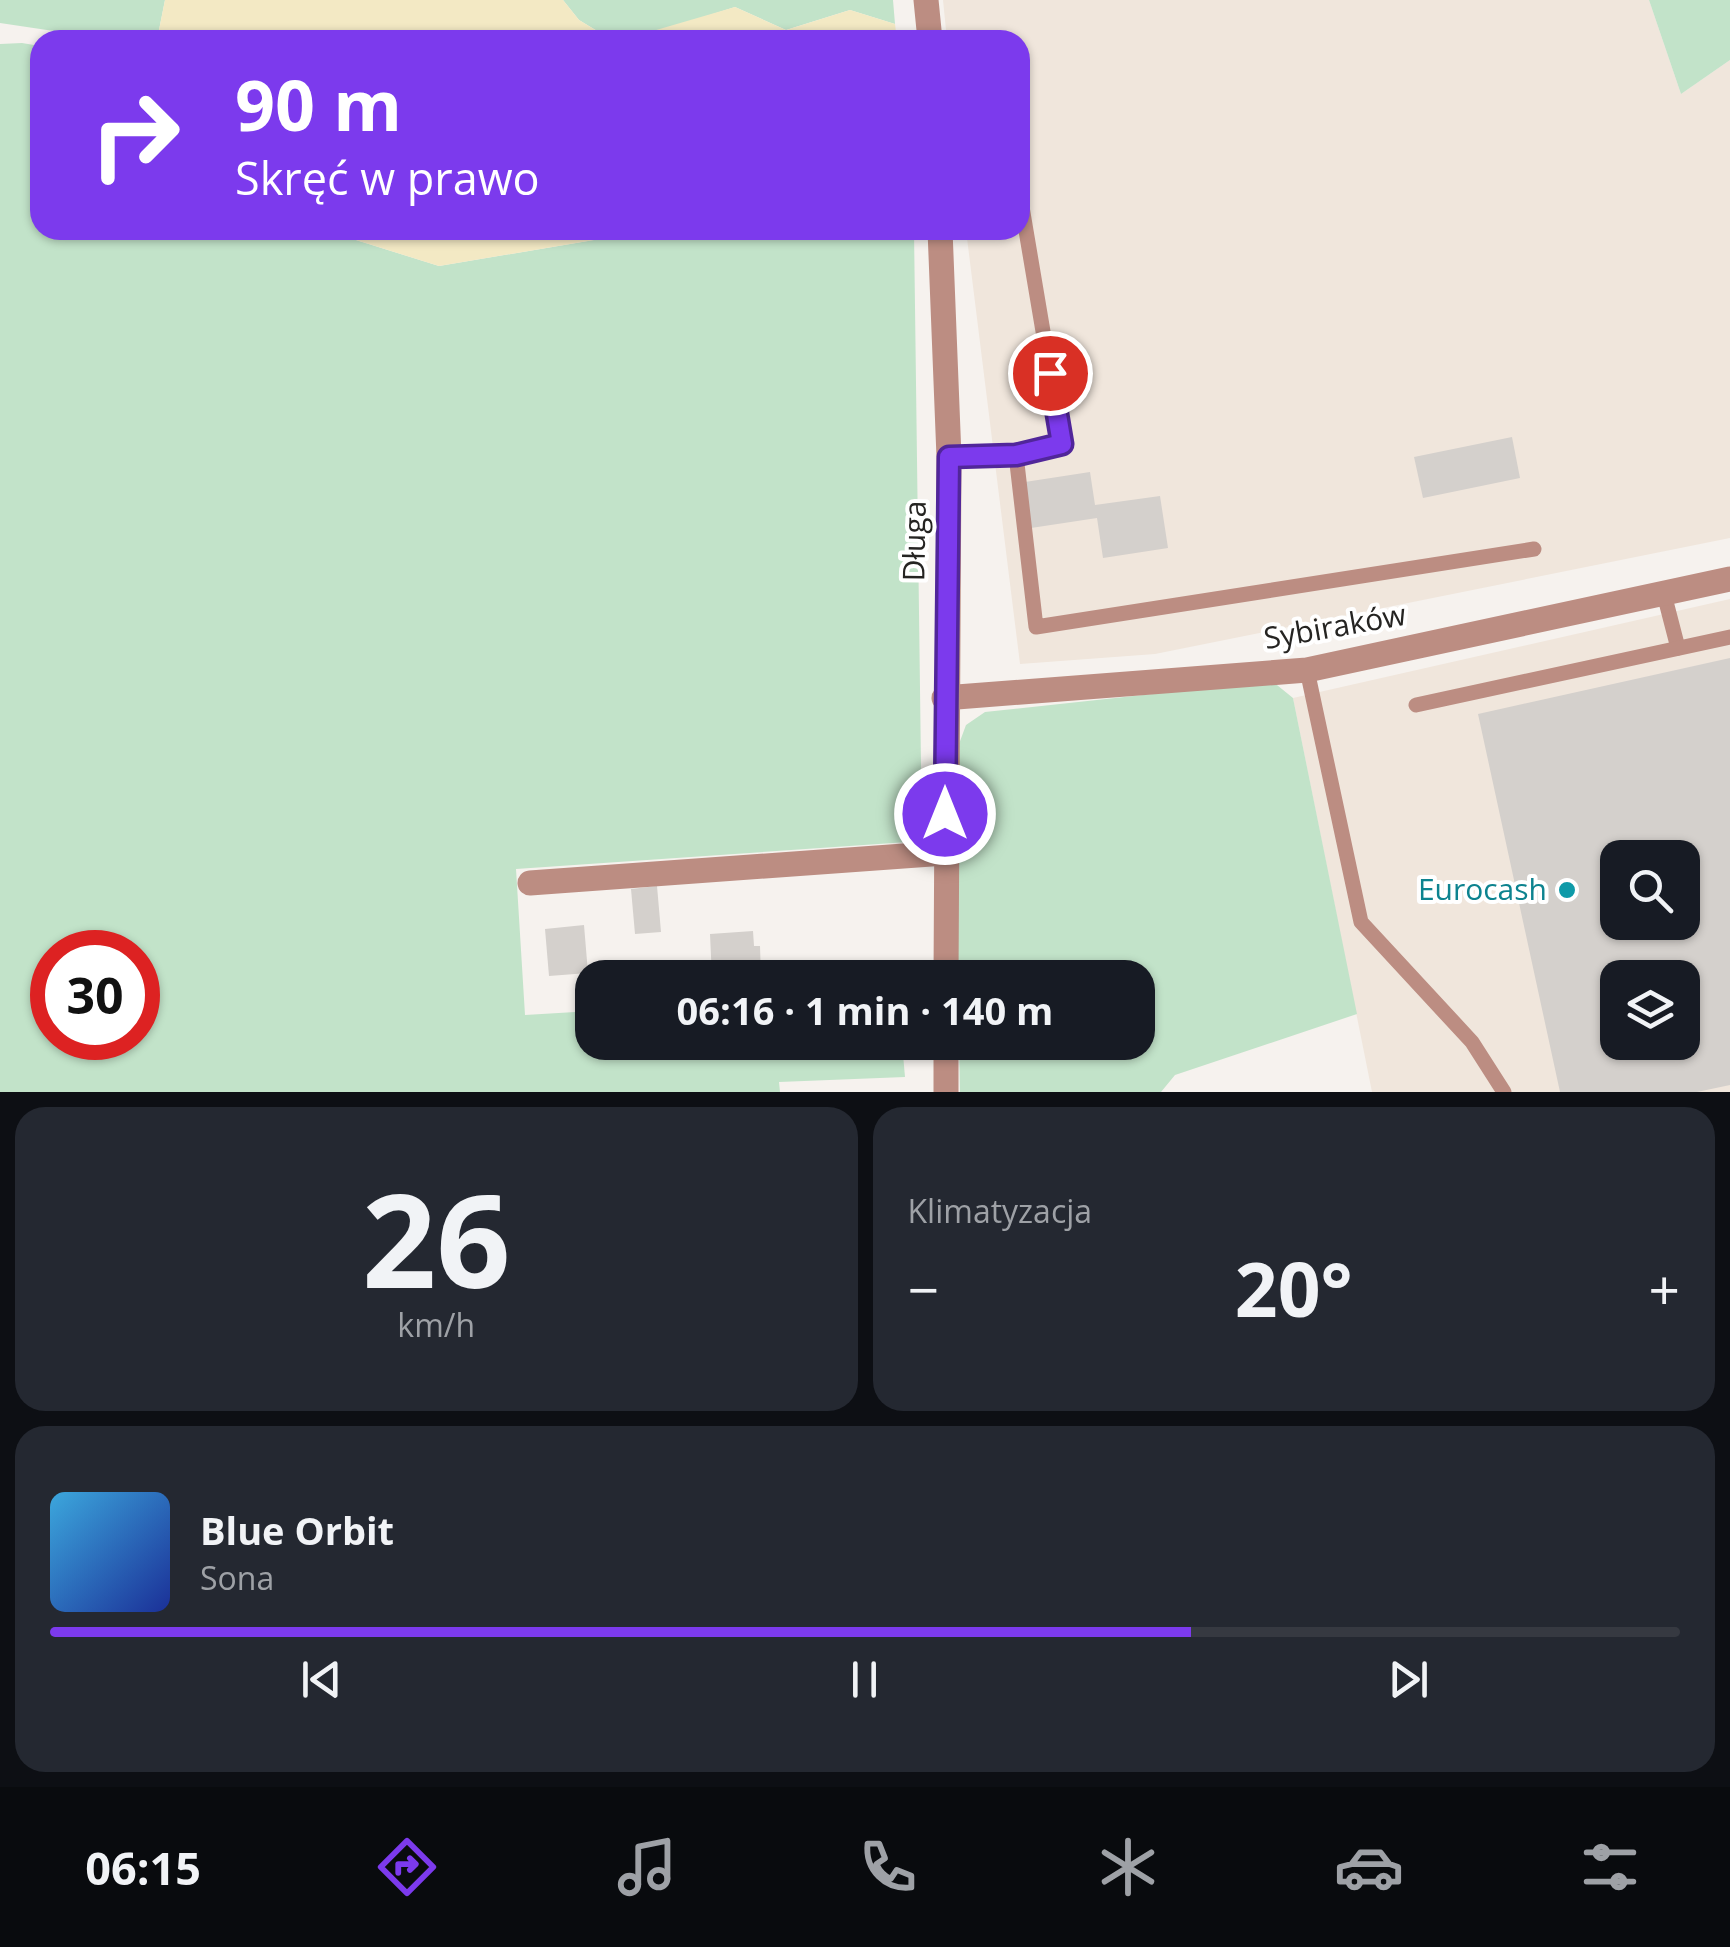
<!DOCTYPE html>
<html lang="pl">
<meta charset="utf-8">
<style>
:root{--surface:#171b24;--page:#242831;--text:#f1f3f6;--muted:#9ea1a6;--line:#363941;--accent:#7c3aed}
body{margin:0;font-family:"Open Sans",sans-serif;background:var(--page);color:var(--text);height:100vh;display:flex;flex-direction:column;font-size:38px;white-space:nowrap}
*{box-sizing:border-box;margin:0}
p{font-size:32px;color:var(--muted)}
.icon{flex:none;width:55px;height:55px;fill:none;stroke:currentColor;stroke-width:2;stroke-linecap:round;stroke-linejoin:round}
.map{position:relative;height:1092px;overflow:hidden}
.panel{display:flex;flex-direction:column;gap:15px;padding:15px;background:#0d0f14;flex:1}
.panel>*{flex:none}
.guide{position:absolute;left:30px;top:30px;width:1000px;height:210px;border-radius:30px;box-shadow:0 2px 8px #0004;background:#7c3aed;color:#fff;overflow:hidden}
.controls{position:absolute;left:1600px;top:840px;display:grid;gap:20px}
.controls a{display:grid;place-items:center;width:100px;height:100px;border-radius:20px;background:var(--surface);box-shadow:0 2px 8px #0004;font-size:50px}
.speed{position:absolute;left:30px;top:930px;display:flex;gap:20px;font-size:50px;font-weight:700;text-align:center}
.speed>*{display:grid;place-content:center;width:130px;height:130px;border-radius:50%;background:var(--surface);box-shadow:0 2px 8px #0004;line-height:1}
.speed .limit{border:15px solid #d22;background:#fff;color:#111}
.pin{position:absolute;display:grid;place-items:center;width:85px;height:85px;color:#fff;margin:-42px;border:5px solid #fff;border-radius:50%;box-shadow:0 2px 10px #0007}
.me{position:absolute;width:110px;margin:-55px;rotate:0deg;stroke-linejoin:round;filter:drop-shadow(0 0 8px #0008)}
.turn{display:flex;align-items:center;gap:35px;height:210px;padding:0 40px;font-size:45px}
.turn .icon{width:130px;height:130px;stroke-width:2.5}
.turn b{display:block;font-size:70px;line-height:85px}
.big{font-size:75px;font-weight:700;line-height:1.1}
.panel .tile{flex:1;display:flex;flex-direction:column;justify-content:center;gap:15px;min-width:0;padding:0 35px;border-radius:30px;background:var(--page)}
.panel .dial{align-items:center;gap:0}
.dial b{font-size:130px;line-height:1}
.song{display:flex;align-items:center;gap:30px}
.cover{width:120px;height:120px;border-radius:15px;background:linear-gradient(135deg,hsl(200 70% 55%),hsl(230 70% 35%))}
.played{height:10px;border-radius:5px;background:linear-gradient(90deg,var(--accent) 70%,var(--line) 70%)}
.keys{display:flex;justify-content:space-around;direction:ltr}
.heat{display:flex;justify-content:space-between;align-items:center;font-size:55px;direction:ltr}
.panel .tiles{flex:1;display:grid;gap:15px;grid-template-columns:1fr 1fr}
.tile:last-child{grid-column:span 2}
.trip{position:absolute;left:575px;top:960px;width:580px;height:100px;border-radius:30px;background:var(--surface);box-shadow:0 2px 8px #0004;font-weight:700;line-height:100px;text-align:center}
.dock{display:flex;height:160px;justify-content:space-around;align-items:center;background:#090b0e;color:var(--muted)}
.dock .icon{width:70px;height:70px}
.dock .selected{color:var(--accent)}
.dock b{font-size:45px;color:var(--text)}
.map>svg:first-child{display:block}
.built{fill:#f0e6dc;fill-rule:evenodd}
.green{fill:#c2e3c9;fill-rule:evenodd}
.sand{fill:#f3e9c4}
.building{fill:#d4d0cc;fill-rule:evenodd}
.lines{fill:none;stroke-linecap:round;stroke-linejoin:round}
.lane{stroke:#bc8d82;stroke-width:15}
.street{stroke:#bc8d82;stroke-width:25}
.route-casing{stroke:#51269a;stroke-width:25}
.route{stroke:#7c3aed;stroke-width:18}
.culture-dot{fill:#0f9aa8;stroke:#fff;stroke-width:4}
.labels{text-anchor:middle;stroke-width:8;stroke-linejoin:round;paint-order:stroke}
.street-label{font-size:30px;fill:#252422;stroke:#fff}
.culture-label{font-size:30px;fill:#0d838f;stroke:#fff;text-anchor:end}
</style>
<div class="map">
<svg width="1730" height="1092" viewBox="0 0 1730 1092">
<rect width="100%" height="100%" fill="#f6f2ee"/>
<g class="built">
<polygon points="943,0 1649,0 1681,94 1730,60 1730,538 1155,654 1020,664 966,230 1020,230 1020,40 947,40"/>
<path d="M1730,599V1092H1372L1293,698ZM1618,858H1682V922H1618ZM1618,978H1682V1042H1618Z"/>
</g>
<g class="green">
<polygon points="0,0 165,0 157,40 114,40 0,23"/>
<polygon points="563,0 893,0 895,24 850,10 786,30 735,7 660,31 612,40 579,20"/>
<polygon points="1649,0 1730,0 1730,60 1681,94"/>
<path d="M22,43L40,46V230H324L439,266L653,230H914L922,841L516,869L525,1015L592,1011V1042L902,1043L905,1077L779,1082L780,1092H0V44ZM52,952H138V1038H52Z"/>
<polygon points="1272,681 1293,698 1357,1014 1175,1075 1161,1092 960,1092 959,1043 1138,1042 1138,978 958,977 956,752 966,725 985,712"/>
</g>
<g class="sand">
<polygon points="165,0 563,0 579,20 612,40 157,40"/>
<polygon points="735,7 786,30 850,10 895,24 897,40 622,40"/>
<polygon points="324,230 653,230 439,266"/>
</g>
<g class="building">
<polygon points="1512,437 1520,478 1423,498 1414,457"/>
<polygon points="1090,472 1095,505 1160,496 1168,548 1103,558 1097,518 1031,528 1025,482"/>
<path d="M1730,658V1085L1697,1092H1560L1478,714ZM1618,858H1682V922H1618ZM1618,978H1682V1042H1618Z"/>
<polygon points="657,886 661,932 635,934 631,889"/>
<polygon points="584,925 588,973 549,976 545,929"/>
<polygon points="753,931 754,946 760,946 761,978 712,978 710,934"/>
</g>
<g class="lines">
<g class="lane">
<polyline points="1016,455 1062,444 1020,195"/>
<polyline points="949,457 1016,455 1036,627 1534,549"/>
<polyline points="1664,594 1678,648"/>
<polyline points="1307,670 1361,922 1472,1042 1504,1092"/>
<polyline points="1416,705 1730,637"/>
</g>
<g class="street">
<polyline points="926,0 930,40"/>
<polyline points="940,230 949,457 946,978"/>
<polyline points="944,698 1307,670 1730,579"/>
<polyline points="530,883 945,853"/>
<polyline points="946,1042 946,1092"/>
</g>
</g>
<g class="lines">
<g class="route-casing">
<polyline id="route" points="945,814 949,457 1016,455 1062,444 1050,373"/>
</g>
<use href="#route" class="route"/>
</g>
<circle class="culture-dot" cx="1567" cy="890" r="10"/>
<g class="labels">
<g class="street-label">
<text transform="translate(915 541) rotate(-89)" y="10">Długa</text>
<text transform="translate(1335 627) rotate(-10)" y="10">Sybiraków</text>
</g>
<g class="culture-label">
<text x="1547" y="900">Eurocash</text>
</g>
</g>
</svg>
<div class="controls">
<a><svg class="icon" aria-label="search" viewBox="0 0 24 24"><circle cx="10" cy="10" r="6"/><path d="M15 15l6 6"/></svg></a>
<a><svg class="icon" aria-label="layers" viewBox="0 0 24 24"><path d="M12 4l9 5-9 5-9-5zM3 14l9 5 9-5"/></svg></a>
</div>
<div class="speed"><div class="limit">30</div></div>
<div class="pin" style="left:1050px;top:373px;background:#d93025"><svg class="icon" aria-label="arrive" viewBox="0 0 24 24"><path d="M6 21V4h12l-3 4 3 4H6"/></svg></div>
<svg class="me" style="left:945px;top:814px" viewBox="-20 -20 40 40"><circle r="17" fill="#7c3aed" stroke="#fff" stroke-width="3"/><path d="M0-11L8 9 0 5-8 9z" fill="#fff"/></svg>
<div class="trip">06:16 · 1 min · 140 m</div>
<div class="guide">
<div class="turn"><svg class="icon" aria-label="right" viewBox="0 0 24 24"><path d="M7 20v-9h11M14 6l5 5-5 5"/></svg><div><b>90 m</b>Skręć w prawo</div></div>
</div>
</div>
<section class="panel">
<div class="tiles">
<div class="tile dial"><b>26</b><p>km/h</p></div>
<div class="tile"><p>Klimatyzacja</p>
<div class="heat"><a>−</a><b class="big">20°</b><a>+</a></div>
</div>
<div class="tile">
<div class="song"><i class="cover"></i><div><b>Blue Orbit</b><p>Sona</p></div></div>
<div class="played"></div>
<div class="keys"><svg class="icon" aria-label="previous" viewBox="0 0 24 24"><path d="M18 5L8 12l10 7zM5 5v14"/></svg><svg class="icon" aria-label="pause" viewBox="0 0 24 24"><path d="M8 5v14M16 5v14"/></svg><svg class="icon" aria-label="next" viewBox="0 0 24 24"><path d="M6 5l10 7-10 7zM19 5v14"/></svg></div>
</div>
</div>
</section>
<nav class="dock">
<b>06:15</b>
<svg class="icon selected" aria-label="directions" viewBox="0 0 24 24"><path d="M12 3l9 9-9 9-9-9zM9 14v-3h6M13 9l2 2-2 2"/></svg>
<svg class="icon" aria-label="music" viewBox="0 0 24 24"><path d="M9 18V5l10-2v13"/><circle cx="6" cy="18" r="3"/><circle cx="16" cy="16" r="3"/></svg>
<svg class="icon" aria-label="phone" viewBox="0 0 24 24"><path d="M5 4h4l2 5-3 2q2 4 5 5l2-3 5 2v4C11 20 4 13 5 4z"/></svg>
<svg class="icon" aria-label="climate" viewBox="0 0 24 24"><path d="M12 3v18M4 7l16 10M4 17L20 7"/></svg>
<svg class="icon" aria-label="car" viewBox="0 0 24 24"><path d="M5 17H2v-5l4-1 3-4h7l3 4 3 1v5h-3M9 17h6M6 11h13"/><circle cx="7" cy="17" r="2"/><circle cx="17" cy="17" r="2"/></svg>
<svg class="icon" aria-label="filters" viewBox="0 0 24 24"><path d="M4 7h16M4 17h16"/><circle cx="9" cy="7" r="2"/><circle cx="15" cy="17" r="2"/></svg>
</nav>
